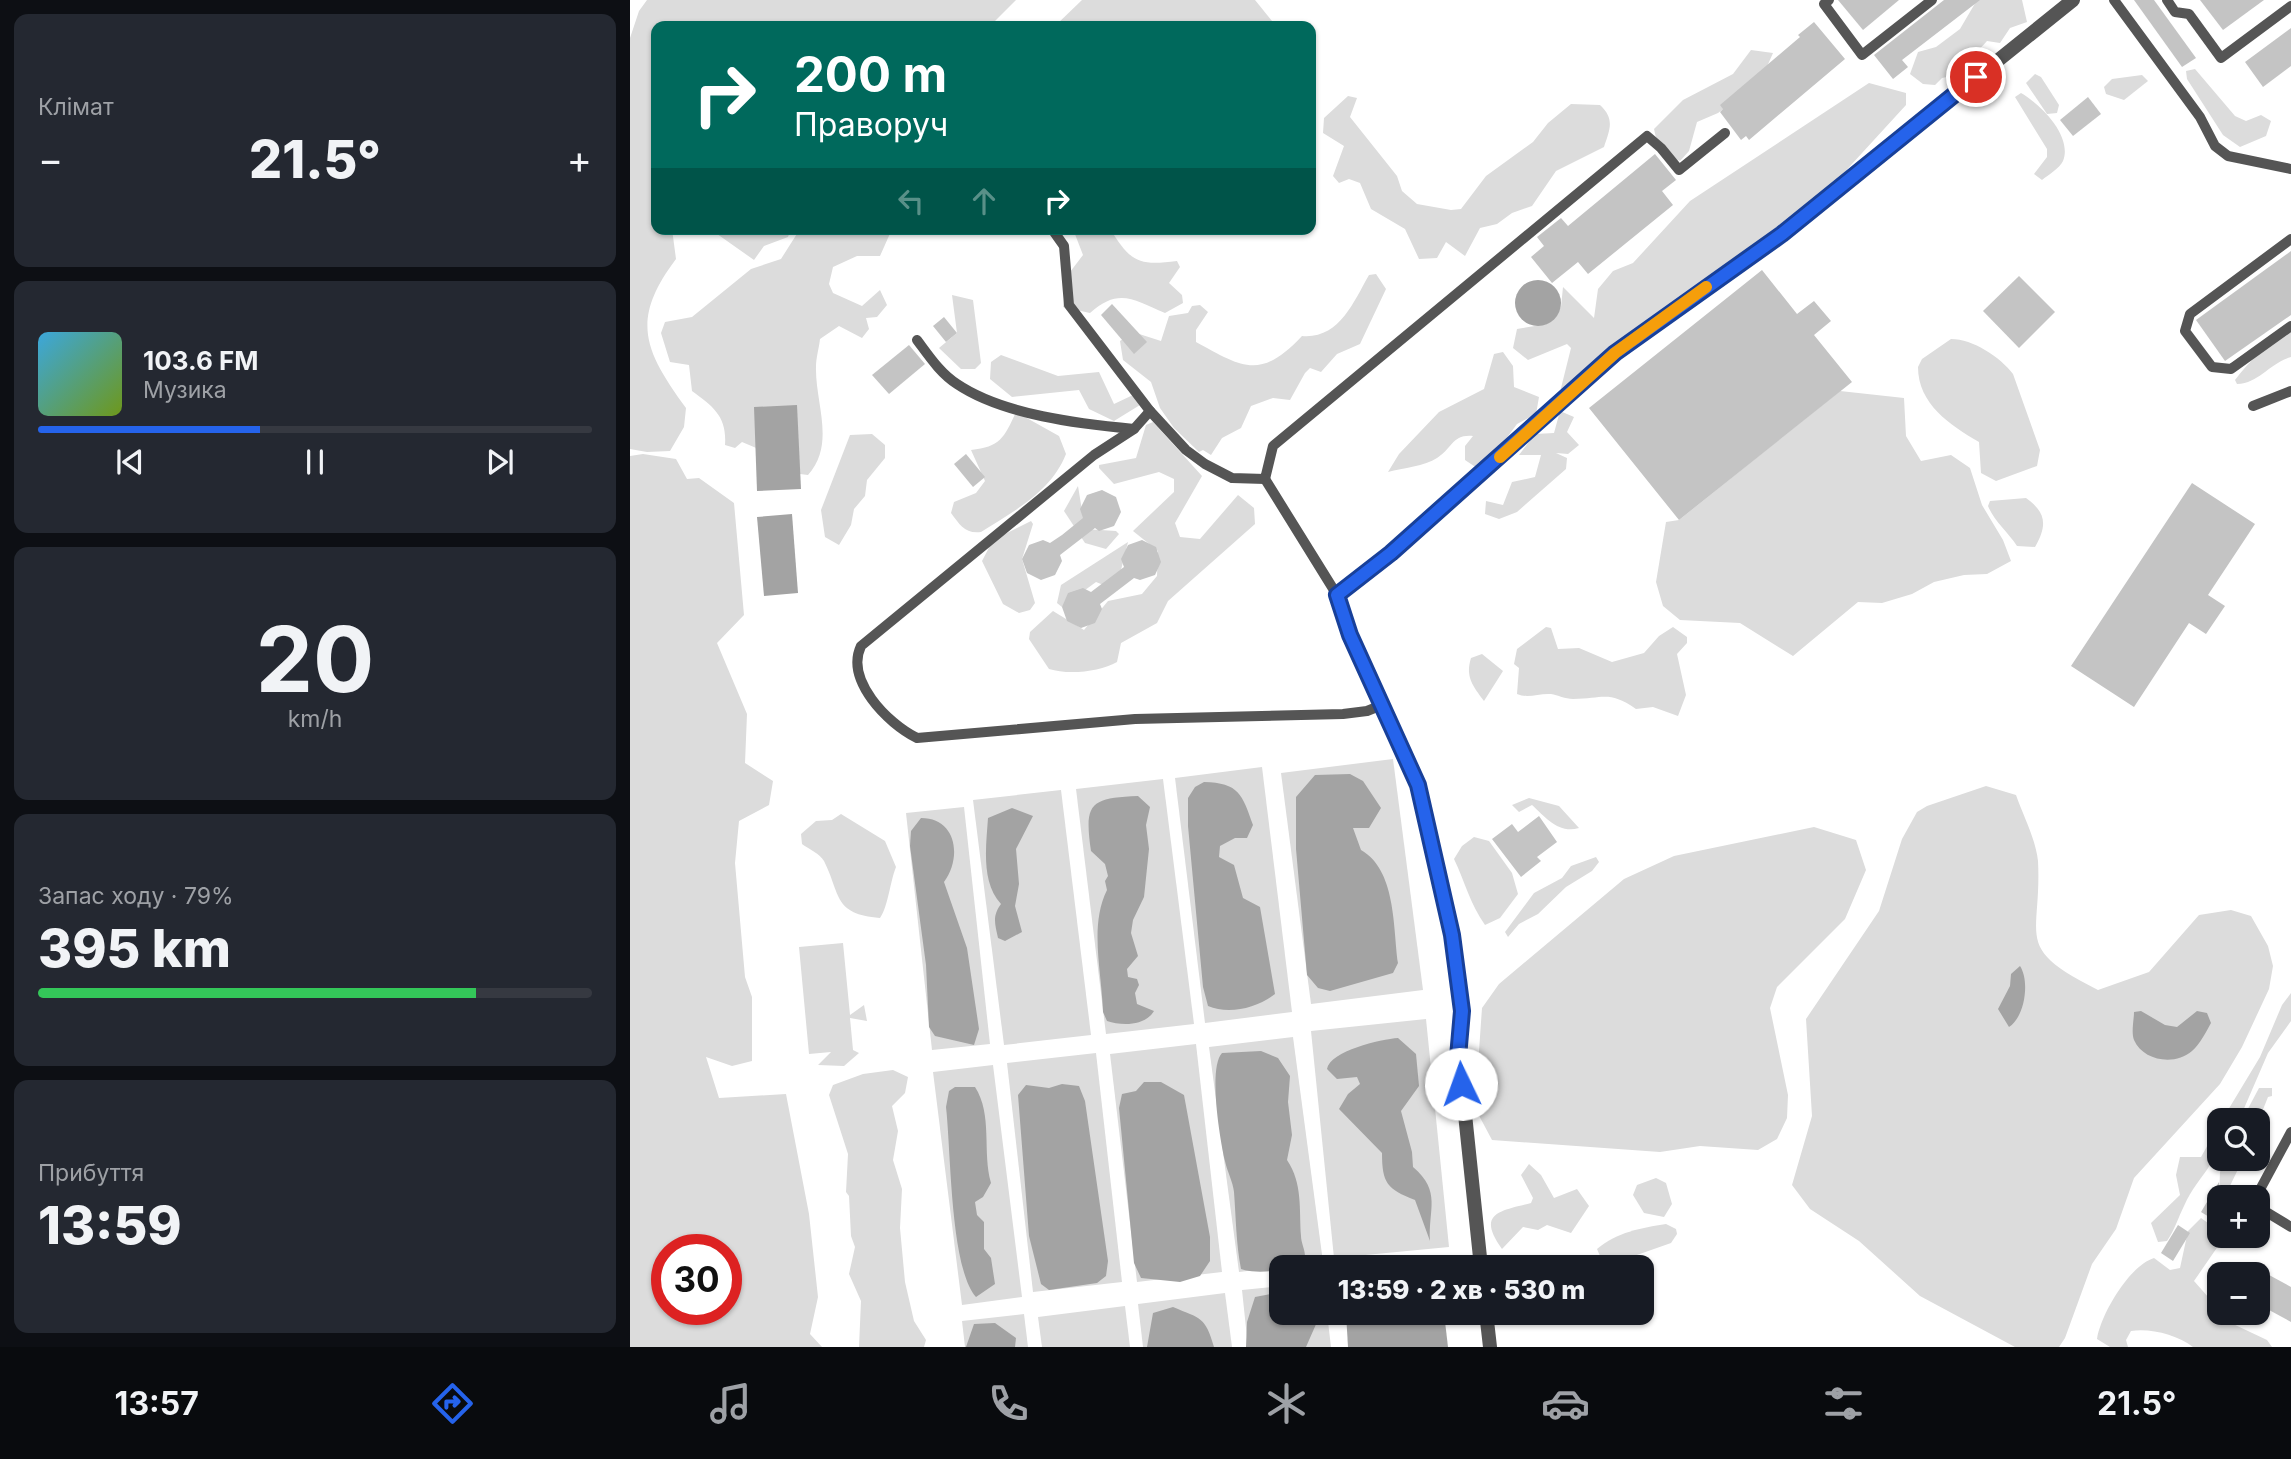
<!DOCTYPE html>
<html lang="uk">
<meta charset="utf-8">
<style>
:root{--surface:#171b24;--page:#242831;--text:#f1f3f6;--muted:#9ea1a6;--line:#363941;--accent:#2563eb}
body{margin:0;font-family:Inter,sans-serif;background:var(--page);color:var(--text);height:100vh;display:flex;flex-direction:column;font-size:26px;white-space:nowrap}
*{box-sizing:border-box;margin:0}
p{font-size:23px;color:var(--muted)}
.icon{flex:none;width:38px;height:38px;fill:none;stroke:currentColor;stroke-width:2;stroke-linecap:round;stroke-linejoin:round}
.map{position:relative;flex:1;overflow:hidden}
.details{display:flex;flex-direction:column;gap:14px;padding:14px;background:#0d0f14;width:630px}
.details>*{flex:none}
.banner{position:absolute;left:21px;top:21px;width:665px;height:214px;border-radius:14px;box-shadow:0 2px 5px #0004;background:#00695c;color:#fff;overflow:hidden}
.controls{position:absolute;left:1577px;top:1108px;display:grid;gap:14px}
.controls a{display:grid;place-items:center;width:63px;height:63px;border-radius:14px;background:var(--surface);box-shadow:0 2px 5px #0004;font-size:35px}
.speed{position:absolute;left:21px;top:1234px;display:flex;gap:14px;font-size:35px;font-weight:700;text-align:center}
.speed>*{display:grid;place-content:center;width:91px;height:91px;border-radius:50%;background:var(--surface);box-shadow:0 2px 5px #0004;line-height:1}
.speed .limit{border:10px solid #d22;background:#fff;color:#111}
.pin{position:absolute;display:grid;place-items:center;width:60px;height:60px;color:#fff;margin:-30px;border:4px solid #fff;border-radius:50%;box-shadow:0 2px 7px #0007}
.me{position:absolute;width:77px;margin:-38px;rotate:357deg;stroke-linejoin:round;filter:drop-shadow(0 0 5px #0008)}
.turn{display:flex;align-items:center;gap:24px;height:147px;padding:0 28px;font-size:32px}
.turn .icon{width:91px;height:91px;stroke-width:2.5}
.turn b{display:block;font-size:49px;line-height:60px}
.lanes{display:flex;align-items:center;height:66px;padding:0 28px;background:#0003;justify-content:center;gap:35px;direction:ltr}
.lanes .off{opacity:.35}
.big{font-size:52px;font-weight:800;line-height:1.1}
.details .card{flex:1;display:flex;flex-direction:column;justify-content:center;gap:10px;min-width:0;padding:0 24px;border-radius:14px;background:var(--page)}
.details .dial{align-items:center;gap:0}
.dial b{font-size:91px;line-height:1}
.song{display:flex;align-items:center;gap:21px}
.cover{width:84px;height:84px;border-radius:10px;background:linear-gradient(135deg,hsl(200 70% 55%),hsl(80 70% 35%))}
.played{height:7px;border-radius:4px;background:linear-gradient(90deg,var(--accent) 40%,var(--line) 40%)}
.keys{display:flex;justify-content:space-around;direction:ltr}
.heat{display:flex;justify-content:space-between;align-items:center;font-size:38px;direction:ltr}
.charge{height:10px;border-radius:5px;background:linear-gradient(90deg,#34c759 79%,var(--line) 0)}
.trip{position:absolute;left:639px;top:1255px;width:385px;height:70px;border-radius:14px;background:var(--surface);box-shadow:0 2px 5px #0004;font-weight:800;line-height:70px;text-align:center}
.tabs{display:flex;height:112px;justify-content:space-around;align-items:center;background:#090b0e;color:var(--muted)}
.tabs .icon{width:49px;height:49px}
.tabs .current{color:var(--accent)}
.tabs b{font-size:32px;color:var(--text)}
main{display:flex;flex:1;min-height:0}
.map>svg:first-child{display:block}
.green{fill:#dcdcdc;fill-rule:evenodd}
.water{fill:#a3a3a3}
.building{fill:#c4c4c4}
.lines{fill:none;stroke-linecap:round;stroke-linejoin:round}
.lane{stroke:#555;stroke-width:10}
.street{stroke:#555;stroke-width:14}
.route-casing{stroke:#184099;stroke-width:18}
.route{stroke:#2563eb;stroke-width:12}
.slow{stroke:#f59e0b;stroke-width:12}
</style>
<main>
<section class="details">
<div class="card"><p>Клімат</p>
<div class="heat"><a>−</a><b class="big">21.5°</b><a>+</a></div>
</div>
<div class="card">
<div class="song"><i class="cover"></i><div><b>103.6 FM</b><p>Музика</p></div></div>
<div class="played"></div>
<div class="keys"><svg class="icon" aria-label="previous" viewBox="0 0 24 24"><path d="M18 5L8 12l10 7zM5 5v14"/></svg><svg class="icon" aria-label="pause" viewBox="0 0 24 24"><path d="M8 5v14M16 5v14"/></svg><svg class="icon" aria-label="next" viewBox="0 0 24 24"><path d="M6 5l10 7-10 7zM19 5v14"/></svg></div>
</div>
<div class="card dial"><b>20</b><p>km/h</p></div>
<div class="card"><p>Запас ходу · 79%</p><b class="big">395 km</b><div class="charge"></div></div>
<div class="card"><p>Прибуття</p><b class="big">13:59</b></div>
</section>
<div class="map">
<svg width="1661" height="1347" viewBox="0 0 1661 1347">
<rect width="100%" height="100%" fill="#fff"/>
<g class="green">
<path d="M17,0H441H386L360,26H26V229H42L46,259C0,320 14,350 56,408L54,427L40,451L17,452L0,449V38L9,11Z"/>
<polygon points="452,0 625,0 646,26 425,26"/>
<polygon points="1347,0 1392,0 1397,22 1380,28 1370,43 1357,41 1326,75 1312,78 1305,85 1293,84 1280,74 1288,52 1306,47 1330,29"/>
<polygon points="1121,50 1143,53 1131,80 1088,113 1067,122 1059,151 1050,161 1029,151 1024,129 1053,100 1103,74"/>
<polygon points="1565,69 1605,116 1616,121 1631,115 1641,121 1636,136 1610,147 1593,135 1557,79 1556,71"/>
<polygon points="1405,74 1411,77 1429,105 1427,113 1417,114 1396,83"/>
<polygon points="1512,75 1518,81 1494,100 1476,94 1474,87 1482,79"/>
<polygon points="1239,83 1276,93 1276,105 1178,212 930,392 941,348 937,344 898,360 883,348 887,329 917,324 931,307 933,287 964,318 968,289 983,271 1003,263 1060,201"/>
<path d="M1391,93C1410,104 1443,136 1433,161C1430,168 1418,175 1412,180L1404,174L1417,157V149L1385,97Z"/>
<path d="M718,96L727,98L720,117L767,176L772,191L787,204L821,210L831,209L856,176L903,142L918,123L941,104L970,105C985,119 980,129 974,147L926,171L902,206L882,213L867,224L850,228L835,256L816,242L807,258L789,259L775,229L741,209L730,183L719,179L709,183L703,176L714,146L693,133L694,118Z"/>
<polygon points="80,229 161,229 158,237 134,246 124,260"/>
<path d="M170,229H262L250,256H227L203,267L199,284L203,293L232,306L250,290L257,305L247,317L236,318L239,329L232,338L209,326L190,339C189,348 186,358 186,367C185,403 206,444 178,475L146,471L131,450L112,442L105,448L95,445C97,417 84,407 62,391L59,365L40,362L31,333L35,322L62,317L121,269L151,259Z"/>
<path d="M443,229H480C501,262 508,266 547,261L550,267L539,283L552,295L553,303L535,313C504,300 489,287 460,313L433,307L437,276L453,255Z"/>
<path d="M746,274L756,289L730,344L707,354L691,372L680,368L675,373L660,400L643,398L621,406L611,428L592,438L581,455L573,450L569,452L544,428L530,408L521,382L493,360L490,341L503,332L531,341L539,316L558,313L562,306L570,305L578,312L566,330V342C612,367 630,381 672,336C709,339 723,303 739,275Z"/>
<polygon points="322,295 343,300 351,363 345,369 331,369 309,348 327,333"/>
<path d="M1661,332V357C1638,364 1630,383 1607,384L1605,380C1620,360 1638,343 1661,332Z"/>
<path d="M1321,339C1343,339 1370,357 1383,374L1410,450L1407,466L1366,481L1351,473L1349,442C1320,425 1288,404 1288,367L1292,359Z"/>
<path d="M873,352L883,366L884,387L909,397L906,414L887,424L856,466H844L835,460V446L843,436C822,434 822,449 807,458C795,466 773,468 758,472L769,454L809,412L854,389L864,354Z"/>
<polygon points="371,355 428,376 469,372 484,404 503,395 510,405 484,421 459,409 449,390 382,397 360,379 361,362"/>
<polygon points="1210,391 1274,398 1276,436 1291,461 1321,455 1340,468 1352,505 1373,540 1381,561 1357,574 1334,575 1304,582 1282,594 1252,603 1228,602 1163,656 1110,623 1050,620 1033,606 1026,582 1036,522 1049,520"/>
<polygon points="930,411 944,417 937,432 949,445 938,454 926,453 937,458 936,469 887,512 869,519 855,514 856,501 873,505 882,482 905,477 911,455 889,455 905,434 924,433"/>
<path d="M386,412L429,436L436,454C421,492 384,511 351,532C335,534 330,525 321,513L324,502L346,493L355,481L341,450C370,447 374,438 386,412Z"/>
<path d="M523,422L572,476L545,523L550,537L570,539L608,495L624,508L625,524L538,601L527,623L491,643L487,662C470,672 438,675 419,669L399,639L400,632L423,611L454,630L478,601L512,594L527,576L528,551L503,531L544,492V479L529,472L484,484L469,468V465L506,458L516,425Z"/>
<polygon points="242,434 255,445 255,458 237,480 235,496 224,509 221,525 209,545 195,537 191,510 220,435"/>
<path d="M13,454L46,459L57,479L69,478L104,503L114,615L87,643L117,714L115,763L143,781L139,805L109,821L105,863L115,977L122,997V1061L102,1066L76,1057L89,1098L156,1094L179,1214L188,1297L180,1334L192,1347H0V456ZM37,1250H96V1309H37Z"/>
<polygon points="448,486 455,529 486,531 489,534 476,549 455,543 434,511"/>
<path d="M1396,498C1417,513 1417,526 1405,547L1387,546C1378,532 1364,521 1358,506L1360,501Z"/>
<polygon points="401,521 403,524 392,559 405,603 400,610 389,613 373,604 352,561 363,540"/>
<polygon points="498,542 486,590 466,582 432,607 427,603 431,585"/>
<path d="M916,627L921,628L928,649L949,648L982,662L1014,653L1029,636L1043,627L1057,637V643L1047,654L1056,695L1048,716L1023,707L1006,709C978,690 974,699 943,699C935,699 928,695 921,694C909,693 898,699 887,694L889,668L884,664L887,649Z"/>
<path d="M852,654L873,671L854,701C843,686 835,677 841,658Z"/>
<polygon points="763,759 793,990 681,1004 651,773"/>
<polygon points="632,767 662,1012 575,1023 545,778"/>
<polygon points="533,779 564,1024 476,1034 446,789"/>
<path d="M1356,786L1386,795C1393,815 1406,840 1408,861C1412,939 1382,947 1468,990L1519,972L1569,915L1601,910L1621,916L1638,946L1643,966L1639,989L1612,1047L1590,1084L1504,1178L1486,1229L1462,1264L1435,1338L1429,1347H1385L1290,1296L1229,1241L1180,1209L1162,1185L1182,1116L1176,1019L1249,911L1272,839L1287,812L1297,806Z"/>
<polygon points="431,790 461,1035 374,1045 343,800"/>
<path d="M899,798L929,806L949,828C929,834 916,818 902,805L889,812L882,805Z"/>
<polygon points="334,807 360,1044 302,1050 276,813"/>
<path d="M211,814L255,841L266,867C260,882 258,907 250,918C203,914 211,895 194,861C190,854 179,849 172,844L171,834L186,821L202,820Z"/>
<polygon points="1184,827 1226,840 1236,870 1215,919 1147,987 1140,1008 1158,1095 1157,1118 1147,1139 1128,1150 1070,1146 1030,1152 862,1140 845,1108 852,1008 869,984 994,879 1044,856"/>
<path d="M844,837L859,841L882,873L888,894L870,918L855,925C840,904 835,882 824,859L832,846Z"/>
<polygon points="966,857 969,862 962,871 936,887 908,914 889,924 878,937 875,932 904,893 932,878 941,866"/>
<polygon points="213,943 220,1015 234,1005 237,1021 220,1018 223,1050 229,1053 214,1066 188,1065 201,1052 179,1054 169,947"/>
<polygon points="1661,993 1661,1021 1638,1053 1609,1120 1592,1120 1630,1057 1652,1005"/>
<polygon points="796,1019 819,1247 704,1258 681,1031"/>
<polygon points="663,1037 693,1262 609,1272 579,1047"/>
<polygon points="566,1044 592,1272 507,1282 480,1054"/>
<polygon points="466,1053 492,1282 403,1292 377,1063"/>
<polygon points="363,1065 392,1297 332,1305 303,1072"/>
<polygon points="263,1070 278,1077 275,1093 262,1106 268,1131 263,1160 272,1189 270,1228 275,1282 284,1321 296,1340 294,1347 229,1347 231,1301 219,1274 225,1247 221,1236 219,1196 216,1192 218,1154 199,1095 203,1085 233,1074"/>
<polygon points="1629,1088 1642,1088 1642,1096 1638,1097 1628,1122 1612,1120"/>
<path d="M1589,1125C1589,1169 1570,1171 1554,1206C1548,1218 1545,1229 1537,1241L1528,1242L1521,1223L1550,1195L1546,1175L1550,1157H1571Z"/>
<polygon points="1596,1159 1613,1159 1597,1192 1589,1197 1590,1172"/>
<path d="M899,1164L911,1175L924,1198L947,1189L959,1206L941,1233L917,1225L908,1230L893,1227L872,1249C846,1213 870,1211 901,1203L903,1198L891,1175Z"/>
<polygon points="1026,1178 1036,1183 1042,1204 1034,1217 1014,1213 1003,1195 1007,1185"/>
<path d="M1571,1218L1589,1231V1236H1595L1564,1281L1601,1323L1637,1340L1642,1347H1563C1547,1335 1521,1328 1501,1331L1496,1340L1498,1347H1480L1467,1339C1471,1314 1499,1266 1524,1258L1540,1270L1550,1268L1558,1231Z"/>
<path d="M1036,1224L1046,1229L1047,1234L1041,1243L987,1262L971,1258L967,1249C987,1232 1011,1228 1036,1224Z"/>
<polygon points="651,1286 651,1312 697,1313 701,1347 618,1347 612,1290"/>
<polygon points="595,1293 602,1347 513,1347 508,1304"/>
<polygon points="495,1306 500,1347 412,1347 408,1317"/>
<polygon points="394,1314 398,1347 335,1347 332,1321"/>
</g>
<g class="water">
<circle cx="908" cy="303" r="23"/>
<polygon points="167,405 171,489 127,491 124,407"/>
<polygon points="162,514 168,593 134,596 127,517"/>
<path d="M720,774L733,781L751,808L739,828H723L731,850C766,870 763,926 768,963L763,973L700,991L688,988L677,975L666,849V797L685,775Z"/>
<path d="M574,782C609,783 612,794 623,825L617,838H605L590,846L589,857L604,865L613,898L630,907L645,994C627,1008 599,1015 578,1006L573,987L558,826V798L565,787Z"/>
<path d="M508,796L520,807L516,825L519,849L514,897L503,920L501,933L508,956L497,969L498,977L507,979L509,985L505,993L507,1004L524,1011C515,1026 492,1026 477,1021L473,1012C472,973 459,926 477,890L475,881L478,876L475,864L461,851C454,803 460,798 508,796Z"/>
<path d="M382,808L403,816L386,849L389,884L385,906L392,932L375,941L368,938C365,924 362,916 371,904C351,882 356,847 358,818Z"/>
<path d="M291,818C327,818 332,858 314,882L337,948L349,1029L344,1045L305,1036L299,1027L296,965L280,846L281,831Z"/>
<path d="M1390,966C1400,981 1395,1017 1379,1027L1368,1009L1380,986L1381,974Z"/>
<path d="M1511,1011L1535,1025L1547,1027L1567,1011L1577,1013L1581,1023C1576,1032 1570,1044 1562,1051C1545,1066 1513,1061 1504,1040C1501,1032 1504,1020 1504,1012Z"/>
<path d="M768,1038L786,1054L789,1086L771,1111L782,1152L783,1167C812,1192 798,1209 800,1241L785,1200C757,1189 752,1183 752,1153L709,1109L718,1094L730,1084L727,1077L707,1079L697,1069C700,1051 751,1039 768,1038Z"/>
<path d="M631,1051L648,1058L660,1076L658,1102L662,1135L657,1160C673,1184 669,1209 671,1236C671,1243 675,1249 675,1257C663,1271 628,1275 611,1269C606,1243 606,1218 604,1192C603,1182 597,1171 595,1161C590,1140 578,1068 592,1053Z"/>
<polygon points="514,1082 531,1082 554,1095 580,1237 580,1261 570,1276 550,1282 511,1278 504,1263 489,1108 492,1094 506,1091"/>
<polygon points="432,1084 449,1086 455,1101 478,1261 476,1276 467,1283 419,1290 411,1284 399,1236 388,1095 396,1085 419,1088"/>
<path d="M325,1087H345C363,1115 352,1152 361,1183L353,1197L345,1202L347,1215L354,1222V1249L361,1258L365,1284L346,1297C320,1268 321,1150 316,1107L319,1091Z"/>
<polygon points="651,1292 651,1312 684,1313 687,1322 676,1347 616,1347 617,1322 625,1297"/>
<path d="M543,1307C571,1319 575,1316 584,1347H517L523,1313Z"/>
<polygon points="716,1313 814,1313 818,1347 718,1347"/>
<polygon points="365,1323 386,1338 385,1347 336,1347 344,1324"/>
</g>
<g class="building">
<polygon points="1208,0 1269,0 1233,30"/>
<polygon points="1314,0 1350,0 1272,60 1278,67 1263,79 1244,55"/>
<polygon points="1504,0 1524,0 1566,58 1552,67"/>
<polygon points="1570,0 1634,0 1593,30"/>
<polygon points="1184,22 1215,59 1119,140 1116,136 1111,140 1090,112 1093,109 1090,105 1170,37 1168,35"/>
<polygon points="1661,28 1661,66 1633,87 1615,62"/>
<polygon points="1458,97 1471,114 1443,136 1430,120"/>
<polygon points="1025,154 1046,180 1032,191 1043,205 958,274 948,262 922,283 901,257 914,246 907,237 931,218 938,226"/>
<polygon points="1661,251 1661,315 1595,361 1566,320"/>
<polygon points="1132,270 1167,314 1184,301 1201,321 1184,335 1222,382 1049,520 959,408"/>
<polygon points="1389,276 1425,312 1389,348 1353,311"/>
<polygon points="482,304 517,342 504,354 471,315"/>
<polygon points="314,317 327,333 316,342 303,326"/>
<polygon points="279,345 295,364 259,394 242,375"/>
<polygon points="336,454 355,477 343,487 324,464"/>
<polygon points="1562,483 1625,524 1578,595 1595,606 1576,634 1559,623 1504,707 1441,666"/>
<polygon points="472,490 486,497 491,512 484,526 469,531 465,528 430,555 432,561 425,575 411,580 397,573 392,559 399,545 413,540 420,543 432,535 453,518 450,509 457,495"/>
<polygon points="512,540 526,547 531,562 525,575 510,580 504,578 470,604 472,609 465,623 451,628 437,621 432,607 438,593 453,588 461,592 494,567 491,559 498,545"/>
<polygon points="909,816 927,842 907,857 911,861 891,877 862,839 882,824 888,832"/>
<polygon points="1589,1182 1589,1223 1571,1212"/>
<polygon points="1548,1225 1560,1233 1543,1261 1531,1253"/>
<polygon points="1628,1269 1661,1287 1661,1322 1628,1304"/>
</g>
<g class="lines">
<g class="lane">
<polyline points="1199,0 1194,4 1232,55 1302,0"/>
<polyline points="1484,0 1570,117 1585,146 1598,156 1661,169"/>
<polyline points="1537,0 1545,12 1559,14 1591,58 1661,6"/>
<polyline points="422,229 434,246 439,305 520,411 556,450 575,464 602,478 635,479 643,446 1017,136 1031,148 1049,170 1095,133"/>
<polyline points="1661,239 1560,314 1555,331 1582,367 1601,369 1661,326"/>
<path d="M287,340C299,356 310,373 327,384C373,415 450,424 504,429"/>
<polyline points="1623,406 1661,391"/>
<path d="M520,411L504,429L464,455L231,646C215,680 257,723 287,738L505,719L713,714L737,711L752,705"/>
<polyline points="635,479 707,595"/>
<polyline points="1626,1197 1661,1132"/>
<polyline points="1628,1207 1661,1227"/>
</g>
<g class="street">
<polyline points="851,1267 829,1057 832,1011 822,935 788,785 720,635 707,595 761,553 985,353 1152,234 1443,0"/>
<polyline points="856,1312 860,1347"/>
</g>
</g>
<g class="lines">
<g class="route-casing">
<polyline id="route" points="831,1084 828,1057 832,1011 822,935 788,785 720,635 707,595 761,553 985,353 1152,234 1346,77"/>
</g>
<use href="#route" class="route"/>
<polyline class="slow" points="870,457 985,353 1076,287"/>
</g>
</svg>
<div class="controls">
<a><svg class="icon" aria-label="search" viewBox="0 0 24 24"><circle cx="10" cy="10" r="6"/><path d="M15 15l6 6"/></svg></a>
<a>+</a>
<a>−</a>
</div>
<div class="speed"><div class="limit">30</div></div>
<div class="pin" style="left:1346px;top:77px;background:#d93025"><svg class="icon" aria-label="arrive" viewBox="0 0 24 24"><path d="M6 21V4h12l-3 4 3 4H6"/></svg></div>
<svg class="me" style="left:831px;top:1084px" viewBox="-20 -20 40 40"><circle r="19" fill="#fff"/><path d="M0-13L10 11 0 6-10 11z" fill="#2563eb"/></svg>
<div class="trip">13:59 · 2 хв · 530 m</div>
<div class="banner">
<div class="turn"><svg class="icon" aria-label="right" viewBox="0 0 24 24"><path d="M7 20v-9h11M14 6l5 5-5 5"/></svg><div><b>200 m</b>Праворуч</div></div>
<div class="lanes"><svg class="icon off" aria-label="left" viewBox="0 0 24 24"><path d="M17 20v-9H6M10 6l-5 5 5 5"/></svg><svg class="icon off" aria-label="ahead" viewBox="0 0 24 24"><path d="M12 20V5M6 11l6-6 6 6"/></svg><svg class="icon" aria-label="right" viewBox="0 0 24 24"><path d="M7 20v-9h11M14 6l5 5-5 5"/></svg></div>
</div>
</div>
</main>
<nav class="tabs">
<b>13:57</b>
<svg class="icon current" aria-label="directions" viewBox="0 0 24 24"><path d="M12 3l9 9-9 9-9-9zM9 14v-3h6M13 9l2 2-2 2"/></svg>
<svg class="icon" aria-label="music" viewBox="0 0 24 24"><path d="M9 18V5l10-2v13"/><circle cx="6" cy="18" r="3"/><circle cx="16" cy="16" r="3"/></svg>
<svg class="icon" aria-label="phone" viewBox="0 0 24 24"><path d="M5 4h4l2 5-3 2q2 4 5 5l2-3 5 2v4C11 20 4 13 5 4z"/></svg>
<svg class="icon" aria-label="climate" viewBox="0 0 24 24"><path d="M12 3v18M4 7l16 10M4 17L20 7"/></svg>
<svg class="icon" aria-label="car" viewBox="0 0 24 24"><path d="M5 17H2v-5l4-1 3-4h7l3 4 3 1v5h-3M9 17h6M6 11h13"/><circle cx="7" cy="17" r="2"/><circle cx="17" cy="17" r="2"/></svg>
<svg class="icon" aria-label="filters" viewBox="0 0 24 24"><path d="M4 7h16M4 17h16"/><circle cx="9" cy="7" r="2"/><circle cx="15" cy="17" r="2"/></svg>
<b>21.5°</b>
</nav>
